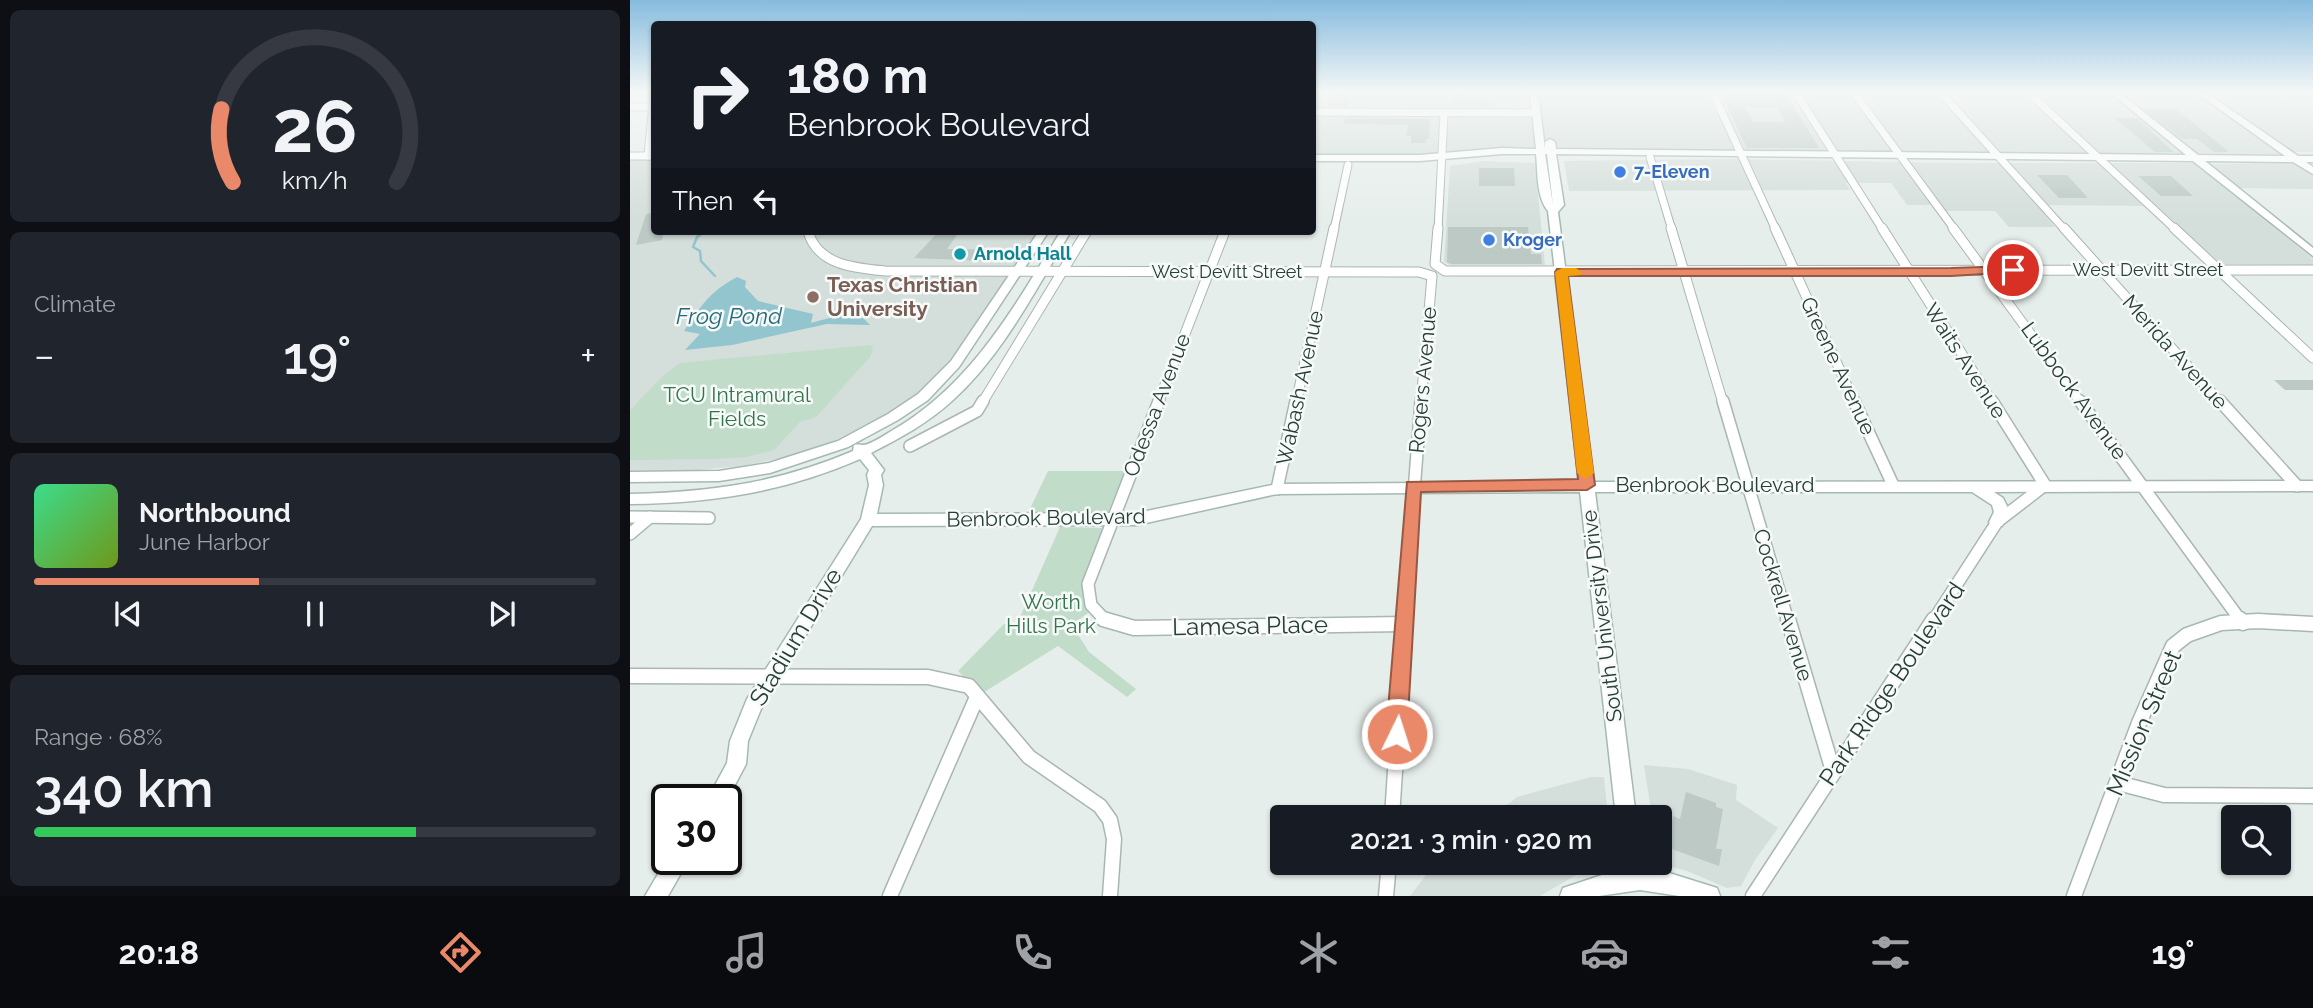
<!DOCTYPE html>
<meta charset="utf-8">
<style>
:root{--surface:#171b24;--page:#20242c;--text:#f1f3f6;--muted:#9ea1a6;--line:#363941;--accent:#e98969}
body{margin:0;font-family:Raleway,sans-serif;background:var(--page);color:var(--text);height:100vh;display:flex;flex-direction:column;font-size:26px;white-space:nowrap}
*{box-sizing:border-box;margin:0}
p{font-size:23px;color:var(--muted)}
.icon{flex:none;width:38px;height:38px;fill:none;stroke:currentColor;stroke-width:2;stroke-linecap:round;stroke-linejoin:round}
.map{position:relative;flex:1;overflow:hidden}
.side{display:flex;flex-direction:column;gap:10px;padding:10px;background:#0d0f14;width:630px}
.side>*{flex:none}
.hud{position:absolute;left:21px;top:21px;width:665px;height:214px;border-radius:7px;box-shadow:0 2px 5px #0004;background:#171b24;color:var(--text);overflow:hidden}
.controls{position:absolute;left:1591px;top:805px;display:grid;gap:14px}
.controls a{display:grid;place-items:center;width:70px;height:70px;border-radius:7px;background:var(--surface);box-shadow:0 2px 5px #0004;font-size:35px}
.speed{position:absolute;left:21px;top:784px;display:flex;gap:14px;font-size:35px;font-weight:700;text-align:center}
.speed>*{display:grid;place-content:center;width:91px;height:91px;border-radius:50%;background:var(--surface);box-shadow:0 2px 5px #0004;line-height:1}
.speed .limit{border:4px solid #111;border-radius:10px;background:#fff;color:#111}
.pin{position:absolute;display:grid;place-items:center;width:60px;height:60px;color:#fff;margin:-30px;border:4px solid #fff;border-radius:50%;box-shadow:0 2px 7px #0007}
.me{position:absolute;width:77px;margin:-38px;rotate:4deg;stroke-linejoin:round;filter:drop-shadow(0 0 5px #0008)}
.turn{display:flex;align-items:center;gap:24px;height:147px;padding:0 21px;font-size:32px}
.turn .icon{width:91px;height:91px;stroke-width:2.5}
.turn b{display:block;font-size:49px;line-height:60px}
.then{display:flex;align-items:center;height:66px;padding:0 21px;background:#0003;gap:14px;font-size:26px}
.big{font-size:52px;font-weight:600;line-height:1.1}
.side .card{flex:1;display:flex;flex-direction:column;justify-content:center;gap:10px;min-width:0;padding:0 24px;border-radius:10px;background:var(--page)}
.side .dial{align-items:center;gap:0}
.dial svg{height:182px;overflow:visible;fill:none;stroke:var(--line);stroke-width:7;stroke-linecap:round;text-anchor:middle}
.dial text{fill:var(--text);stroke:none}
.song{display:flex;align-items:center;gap:21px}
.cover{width:84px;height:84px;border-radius:10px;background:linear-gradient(135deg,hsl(150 70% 55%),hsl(80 70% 35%))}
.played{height:7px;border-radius:4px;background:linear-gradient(90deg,var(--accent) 40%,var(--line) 40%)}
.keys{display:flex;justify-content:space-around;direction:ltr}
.heat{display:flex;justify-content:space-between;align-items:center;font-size:38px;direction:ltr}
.charge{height:10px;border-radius:5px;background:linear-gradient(90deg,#34c759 68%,var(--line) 0)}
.trip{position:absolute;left:640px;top:805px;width:402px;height:70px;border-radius:7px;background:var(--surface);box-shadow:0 2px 5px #0004;font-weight:600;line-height:70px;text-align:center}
.tabs{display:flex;height:112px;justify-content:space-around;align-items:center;background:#090b0e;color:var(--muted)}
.tabs .icon{width:49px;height:49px}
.tabs .selected{color:var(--accent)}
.tabs b{font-size:32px;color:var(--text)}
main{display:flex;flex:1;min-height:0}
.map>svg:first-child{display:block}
.built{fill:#d4deda}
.green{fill:#c1ddc9}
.water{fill:#93c5cf}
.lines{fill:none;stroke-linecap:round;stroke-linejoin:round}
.stream{stroke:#93c5cf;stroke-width:2.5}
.building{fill:#bcc9c4;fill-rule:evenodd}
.street-far3-casing{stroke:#a9b6b2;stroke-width:9}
.street-far2-casing{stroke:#a9b6b2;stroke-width:11}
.street-far1-casing{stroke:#a9b6b2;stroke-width:14}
.street-casing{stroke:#a9b6b2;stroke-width:17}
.secondary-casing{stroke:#a5b9b2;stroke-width:3}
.street-far3{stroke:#fff;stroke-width:7}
.street-far2{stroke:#fff;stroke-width:9}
.street-far1{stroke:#fff;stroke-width:11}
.street{stroke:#fff;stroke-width:14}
.secondary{fill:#fff;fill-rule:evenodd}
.route{fill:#e98969;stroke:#975944;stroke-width:2}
.slow{fill:#f59e0b}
.shop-dot{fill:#3f7fe0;stroke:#f7faf9;stroke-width:2.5}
.culture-dot{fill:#0f9aa8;stroke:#f7faf9;stroke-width:2.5}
.education-dot{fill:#8d6e63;stroke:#f7faf9;stroke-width:2.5}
.labels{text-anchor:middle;stroke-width:5;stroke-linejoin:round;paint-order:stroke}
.far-shop-label{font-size:18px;font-weight:bold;fill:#366cbe;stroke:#f7faf9;text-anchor:start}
.far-culture-label{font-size:18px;font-weight:bold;fill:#0d838f;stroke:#f7faf9;text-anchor:start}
.far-street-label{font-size:18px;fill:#263f39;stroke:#f7faf9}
.education-label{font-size:21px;font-weight:bold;fill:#785e54;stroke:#f7faf9;text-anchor:start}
.street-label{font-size:21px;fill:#263f39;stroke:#f7faf9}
.park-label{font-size:21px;fill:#32744c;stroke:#f7faf9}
.water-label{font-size:23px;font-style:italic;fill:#236a78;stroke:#f7faf9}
.near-street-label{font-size:24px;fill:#263f39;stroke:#f7faf9}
</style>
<main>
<section class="side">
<div class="card dial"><svg viewBox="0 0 100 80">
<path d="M14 69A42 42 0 1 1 86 69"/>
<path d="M14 69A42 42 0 0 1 9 37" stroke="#e98969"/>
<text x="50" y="56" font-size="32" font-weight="700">26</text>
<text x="50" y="72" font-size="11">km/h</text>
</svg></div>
<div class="card"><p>Climate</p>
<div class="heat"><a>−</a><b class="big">19°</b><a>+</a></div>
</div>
<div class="card">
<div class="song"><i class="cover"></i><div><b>Northbound</b><p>June Harbor</p></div></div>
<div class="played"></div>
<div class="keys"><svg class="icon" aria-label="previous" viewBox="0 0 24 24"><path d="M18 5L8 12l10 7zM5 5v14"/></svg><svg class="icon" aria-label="pause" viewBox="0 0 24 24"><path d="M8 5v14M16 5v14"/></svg><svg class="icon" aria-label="next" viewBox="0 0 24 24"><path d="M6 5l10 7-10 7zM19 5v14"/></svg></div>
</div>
<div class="card"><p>Range · 68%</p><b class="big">340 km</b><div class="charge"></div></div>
</section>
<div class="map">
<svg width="1683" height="896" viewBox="0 0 1683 896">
<rect width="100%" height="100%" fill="#e6eeeb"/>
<g class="built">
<polygon points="683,93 1567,93 1653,154 842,149 785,155 683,155"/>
<polygon points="1581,93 1683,93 1683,152 1664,152"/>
<polygon points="24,159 24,231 410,231 321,362 301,383 270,408 200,443 156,457 111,466 56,471 0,470 0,160"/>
<polygon points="1100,159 1325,163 1568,163 1683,259 1683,265 1591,264 1527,206 1407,205 1425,227 1379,227 1365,211 1305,211 1301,205 1277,205 1261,183 1216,183 1220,190 939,191 934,161"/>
<polygon points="854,161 905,163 915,265 820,265 814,262 820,166"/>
<polygon points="1657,163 1667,165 1683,176 1683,189 1609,188 1581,164"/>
<polygon points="1014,765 1058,769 1107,785 1106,800 1148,828 1125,860 1111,886 1097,888 1057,871 1029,864 1031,817 1022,817"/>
<polygon points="961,777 974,777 978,817 862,817 887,797"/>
<polygon points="805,863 978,863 946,875 910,896 780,896"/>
</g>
<g class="green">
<polygon points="241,345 243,350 240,357 186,417 170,422 144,450 116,457 84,459 0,460 0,410 33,376 50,363"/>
<polygon points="418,471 495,471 478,513 398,513"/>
<path d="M430,527L475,528C464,556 443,584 458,613L447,621L445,630L459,652L506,689L497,697L428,646L351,694L328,671L374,624H387Z"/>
</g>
<path class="water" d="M107,277L116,281L115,287L128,301L183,314L181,323L210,315L233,318L240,325L197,324L102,345L55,350L70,334L54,331C72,305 78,293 107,277Z"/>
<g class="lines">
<polyline class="stream" points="76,231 67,237 63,247 70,251 71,261 85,276"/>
</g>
<g class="building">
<polygon points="701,93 720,93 717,106 698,106"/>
<polygon points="825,93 834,93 842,98 858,98 859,106 824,106"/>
<path d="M1091,93H1156L1189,148H1117ZM1115,107H1147L1155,122H1123Z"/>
<polygon points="1514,109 1546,109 1599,152 1584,152 1567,139 1552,139"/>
<polygon points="715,118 800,119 799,139 796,139 795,143 781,143 781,136 776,136 778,125 714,124"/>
<polygon points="1485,118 1507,118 1544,152 1525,152"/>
<polygon points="849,168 884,168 885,186 849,186"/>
<polygon points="1407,175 1437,175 1458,198 1429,198"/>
<polygon points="1508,176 1541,176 1563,196 1531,196"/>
<polygon points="24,213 24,231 34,231 32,240 6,245 16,214"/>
<polygon points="818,227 898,227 901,254 911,254 912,264 821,264 817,262"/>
<polygon points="309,231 330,231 317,249 376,250 370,259 359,261 284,258"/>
<polygon points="1644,380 1683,380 1683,390 1655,390"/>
<polygon points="1056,792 1086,803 1086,807 1093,809 1086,849 1092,849 1089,866 1036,847 1043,816 1050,819"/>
</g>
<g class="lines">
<g class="street-far3-casing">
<g id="street-far3">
<polyline points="1083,93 1146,230"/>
<polyline points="1166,93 1253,230"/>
<polyline points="1224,93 1325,230"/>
<polyline points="1311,93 1435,230"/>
<polyline points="1399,93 1546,230"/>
<polyline points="0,107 22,107"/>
<polyline points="682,112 907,113"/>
<polyline points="0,156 22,156"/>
<polyline points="18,156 24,93"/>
<polyline points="1020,157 1042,230"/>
<polyline points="704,230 718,165"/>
<polyline points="808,230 814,113"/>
</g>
</g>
<g class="street-far2-casing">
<g id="street-far2">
<polyline points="808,228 805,264 815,271 1683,270"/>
<polyline points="1041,228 1093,403"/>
<polyline points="1145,228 1225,403"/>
<polyline points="1252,228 1363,403"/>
<polyline points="1323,228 1451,403"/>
<polyline points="1434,228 1591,403"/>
<polyline points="1544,228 1683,358"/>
<path d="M178,231C187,265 224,268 255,271L789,272L802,276L791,403"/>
<polyline points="352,403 457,231"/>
<polyline points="528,403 595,231"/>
<polyline points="666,403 704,228"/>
</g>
</g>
<g class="street-far1-casing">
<g id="street-far1">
<polyline points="1093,401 1158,621"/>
<polyline points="1224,401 1263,485"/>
<polyline points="1450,401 1611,621"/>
<polyline points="1590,401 1667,486"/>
<polyline points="280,446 347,411 353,401"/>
<polyline points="647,489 666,401"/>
<polyline points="0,517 79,518"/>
<polyline points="0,534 20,517"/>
<polyline points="476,621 461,605 458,584 529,401"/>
<polyline points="774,621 791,401"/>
<polyline points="1303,621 1367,522 1415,485 1362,401"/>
</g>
</g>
<g class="street-casing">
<g id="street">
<polyline points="473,619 504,628 774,624"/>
<polyline points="1158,619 1203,771"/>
<polyline points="1610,619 1613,623"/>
<polyline points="0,676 298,677 339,686 399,757 470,806 480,820 484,839 480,896"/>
<polyline points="1488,783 1534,795 1683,796"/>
<polyline points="762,817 775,619"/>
<polyline points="260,896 347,697"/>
<polyline points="756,896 759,863"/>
<polyline points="1123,896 1304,619"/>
<polyline points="1444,896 1509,723 1543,646 1557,635 1591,623 1628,621 1683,624"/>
</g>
</g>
<g class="secondary-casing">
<g id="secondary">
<path d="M900,93H908L915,149V142L920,139L925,142L926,149L1556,155L1481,93H1490L1568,155L1655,156L1567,93H1577L1668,156H1683V162H1676L1683,167V174L1663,162L1575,161L1683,248V256L1563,161L926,154L934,205L928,212L963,482L1683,481V491L1364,492L1373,498L1380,512L1372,526H1362L1359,522L1364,512L1362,505L1342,492H965L1006,817H986L950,492L647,494L507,525L242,526L131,709L118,741L116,764L96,802V800H77L97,763L100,741L117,699L231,519L239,485L237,475L239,470L230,459C154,492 83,503 0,504V494C81,492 148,483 223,451L224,445C227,444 231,445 234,445C242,444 256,434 263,430C342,384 384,307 431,231H441C406,289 373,355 322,401C298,423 270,438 241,453L254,470L251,475L253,485L247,514L507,513L647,484L949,482L918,211C906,197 908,172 906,154H872L790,161H682V155H790L872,148L906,149ZM915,154H917L923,205Z"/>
<polygon points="409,231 419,231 329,367 298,400 268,420 218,447 140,473 89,481 0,482 0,472 89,471 139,463 208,441 258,414 288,394 321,361"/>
<polygon points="37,859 59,859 38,896 15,896"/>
<polygon points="1031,862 1036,872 1087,888 1090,896 1049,896 1010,890 969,896 930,896 933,888 978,873 980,863 1000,863 999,870 1012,870 1010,863"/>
</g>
</g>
<use href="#street-far3" class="street-far3"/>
<use href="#street-far2" class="street-far2"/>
<use href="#street-far1" class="street-far1"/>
<use href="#street" class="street"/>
<use href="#secondary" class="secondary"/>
</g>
<linearGradient id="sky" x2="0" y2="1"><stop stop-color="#86bbde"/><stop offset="0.42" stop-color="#f4f7f6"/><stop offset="1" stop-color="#f4f7f6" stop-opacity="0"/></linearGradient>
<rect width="1683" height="219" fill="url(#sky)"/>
<polygon class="route" points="1383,266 1387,267 1387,272 1321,276 938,276 965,485 957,490 791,492 777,734 774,741 767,744 759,741 756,734 777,482 948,479 925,272 927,269 1321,268"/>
<polygon class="slow" points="946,268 952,272 951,275 938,276 964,473 955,479 947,473 925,272 932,268"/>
<g class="shop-dot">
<circle cx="990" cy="172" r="7"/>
<circle cx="859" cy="240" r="7"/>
</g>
<circle class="culture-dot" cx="330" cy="254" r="7"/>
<circle class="education-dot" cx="183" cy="297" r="7"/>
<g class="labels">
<g class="far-shop-label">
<text x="1004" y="178">7-Eleven</text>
<text x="873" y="246">Kroger</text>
</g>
<g class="far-culture-label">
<text x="344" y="260">Arnold Hall</text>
</g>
<g class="far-street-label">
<text x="1518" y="276">West Devitt Street</text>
<text x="597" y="278">West Devitt Street</text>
</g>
<g class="education-label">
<text x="197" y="292">Texas Christian<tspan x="197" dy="24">University</tspan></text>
</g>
<g class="street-label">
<text transform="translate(1545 352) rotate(48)" y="7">Merida Avenue</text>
<text transform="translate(1335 361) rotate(57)" y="7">Waits Avenue</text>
<text transform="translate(1208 366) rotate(65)" y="7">Greene Avenue</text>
<text transform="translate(793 380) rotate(-85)" y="7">Rogers Avenue</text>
<text transform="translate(670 388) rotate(-78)" y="7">Wabash Avenue</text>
<text transform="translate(1444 391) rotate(54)" y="7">Lubbock Avenue</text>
<text transform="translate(527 405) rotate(-69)" y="7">Odessa Avenue</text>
<text x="1085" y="492">Benbrook Boulevard</text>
<text transform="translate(416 518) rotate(-1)" y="7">Benbrook Boulevard</text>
<text transform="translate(1153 605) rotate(73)" y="7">Cockrell Avenue</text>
<text transform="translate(972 616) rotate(-97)" y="7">South University Drive</text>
</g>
<g class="park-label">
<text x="107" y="402">TCU Intramural<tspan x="107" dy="24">Fields</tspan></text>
<text x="421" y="609">Worth<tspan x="421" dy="24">Hills Park</tspan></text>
</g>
<g class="water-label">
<text x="99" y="324">Frog Pond</text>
</g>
<g class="near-street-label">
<text transform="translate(620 626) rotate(-1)" y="8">Lamesa Place</text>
<text transform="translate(166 637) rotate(-59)" y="8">Stadium Drive</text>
<text transform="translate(1262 684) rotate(-56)" y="8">Park Ridge Boulevard</text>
<text transform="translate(1514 723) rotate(-67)" y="8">Mission Street</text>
</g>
</g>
</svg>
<div class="controls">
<a><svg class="icon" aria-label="search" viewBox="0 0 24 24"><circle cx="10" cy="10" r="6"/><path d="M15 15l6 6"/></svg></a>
</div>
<div class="speed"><div class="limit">30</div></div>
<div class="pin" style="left:1383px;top:270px;background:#d93025"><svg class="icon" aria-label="arrive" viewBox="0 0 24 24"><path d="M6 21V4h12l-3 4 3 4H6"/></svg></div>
<svg class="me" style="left:767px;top:734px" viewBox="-20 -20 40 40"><circle r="17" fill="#e98969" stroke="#fff" stroke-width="3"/><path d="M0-11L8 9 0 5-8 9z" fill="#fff"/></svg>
<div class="trip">20:21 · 3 min · 920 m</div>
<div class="hud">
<div class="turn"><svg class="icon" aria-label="right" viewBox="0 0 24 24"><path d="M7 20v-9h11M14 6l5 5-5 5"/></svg><div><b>180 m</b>Benbrook Boulevard</div></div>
<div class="then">Then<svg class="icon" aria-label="left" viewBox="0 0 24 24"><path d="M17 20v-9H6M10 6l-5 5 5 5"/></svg></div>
</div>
</div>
</main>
<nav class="tabs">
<b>20:18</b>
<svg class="icon selected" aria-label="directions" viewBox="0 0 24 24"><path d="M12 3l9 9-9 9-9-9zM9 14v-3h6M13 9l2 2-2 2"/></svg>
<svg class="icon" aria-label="music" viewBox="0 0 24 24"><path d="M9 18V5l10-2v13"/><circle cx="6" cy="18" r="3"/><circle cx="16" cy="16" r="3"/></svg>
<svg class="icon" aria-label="phone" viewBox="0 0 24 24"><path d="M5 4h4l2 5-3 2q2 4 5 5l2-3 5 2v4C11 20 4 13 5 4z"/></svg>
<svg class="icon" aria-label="climate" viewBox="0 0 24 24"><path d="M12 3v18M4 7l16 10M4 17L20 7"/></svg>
<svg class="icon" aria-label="car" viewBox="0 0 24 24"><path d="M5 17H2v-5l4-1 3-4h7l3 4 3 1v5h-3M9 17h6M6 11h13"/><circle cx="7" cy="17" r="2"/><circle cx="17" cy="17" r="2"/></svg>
<svg class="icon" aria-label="filters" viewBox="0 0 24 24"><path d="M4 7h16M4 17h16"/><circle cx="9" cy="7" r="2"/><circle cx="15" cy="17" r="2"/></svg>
<b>19°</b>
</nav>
